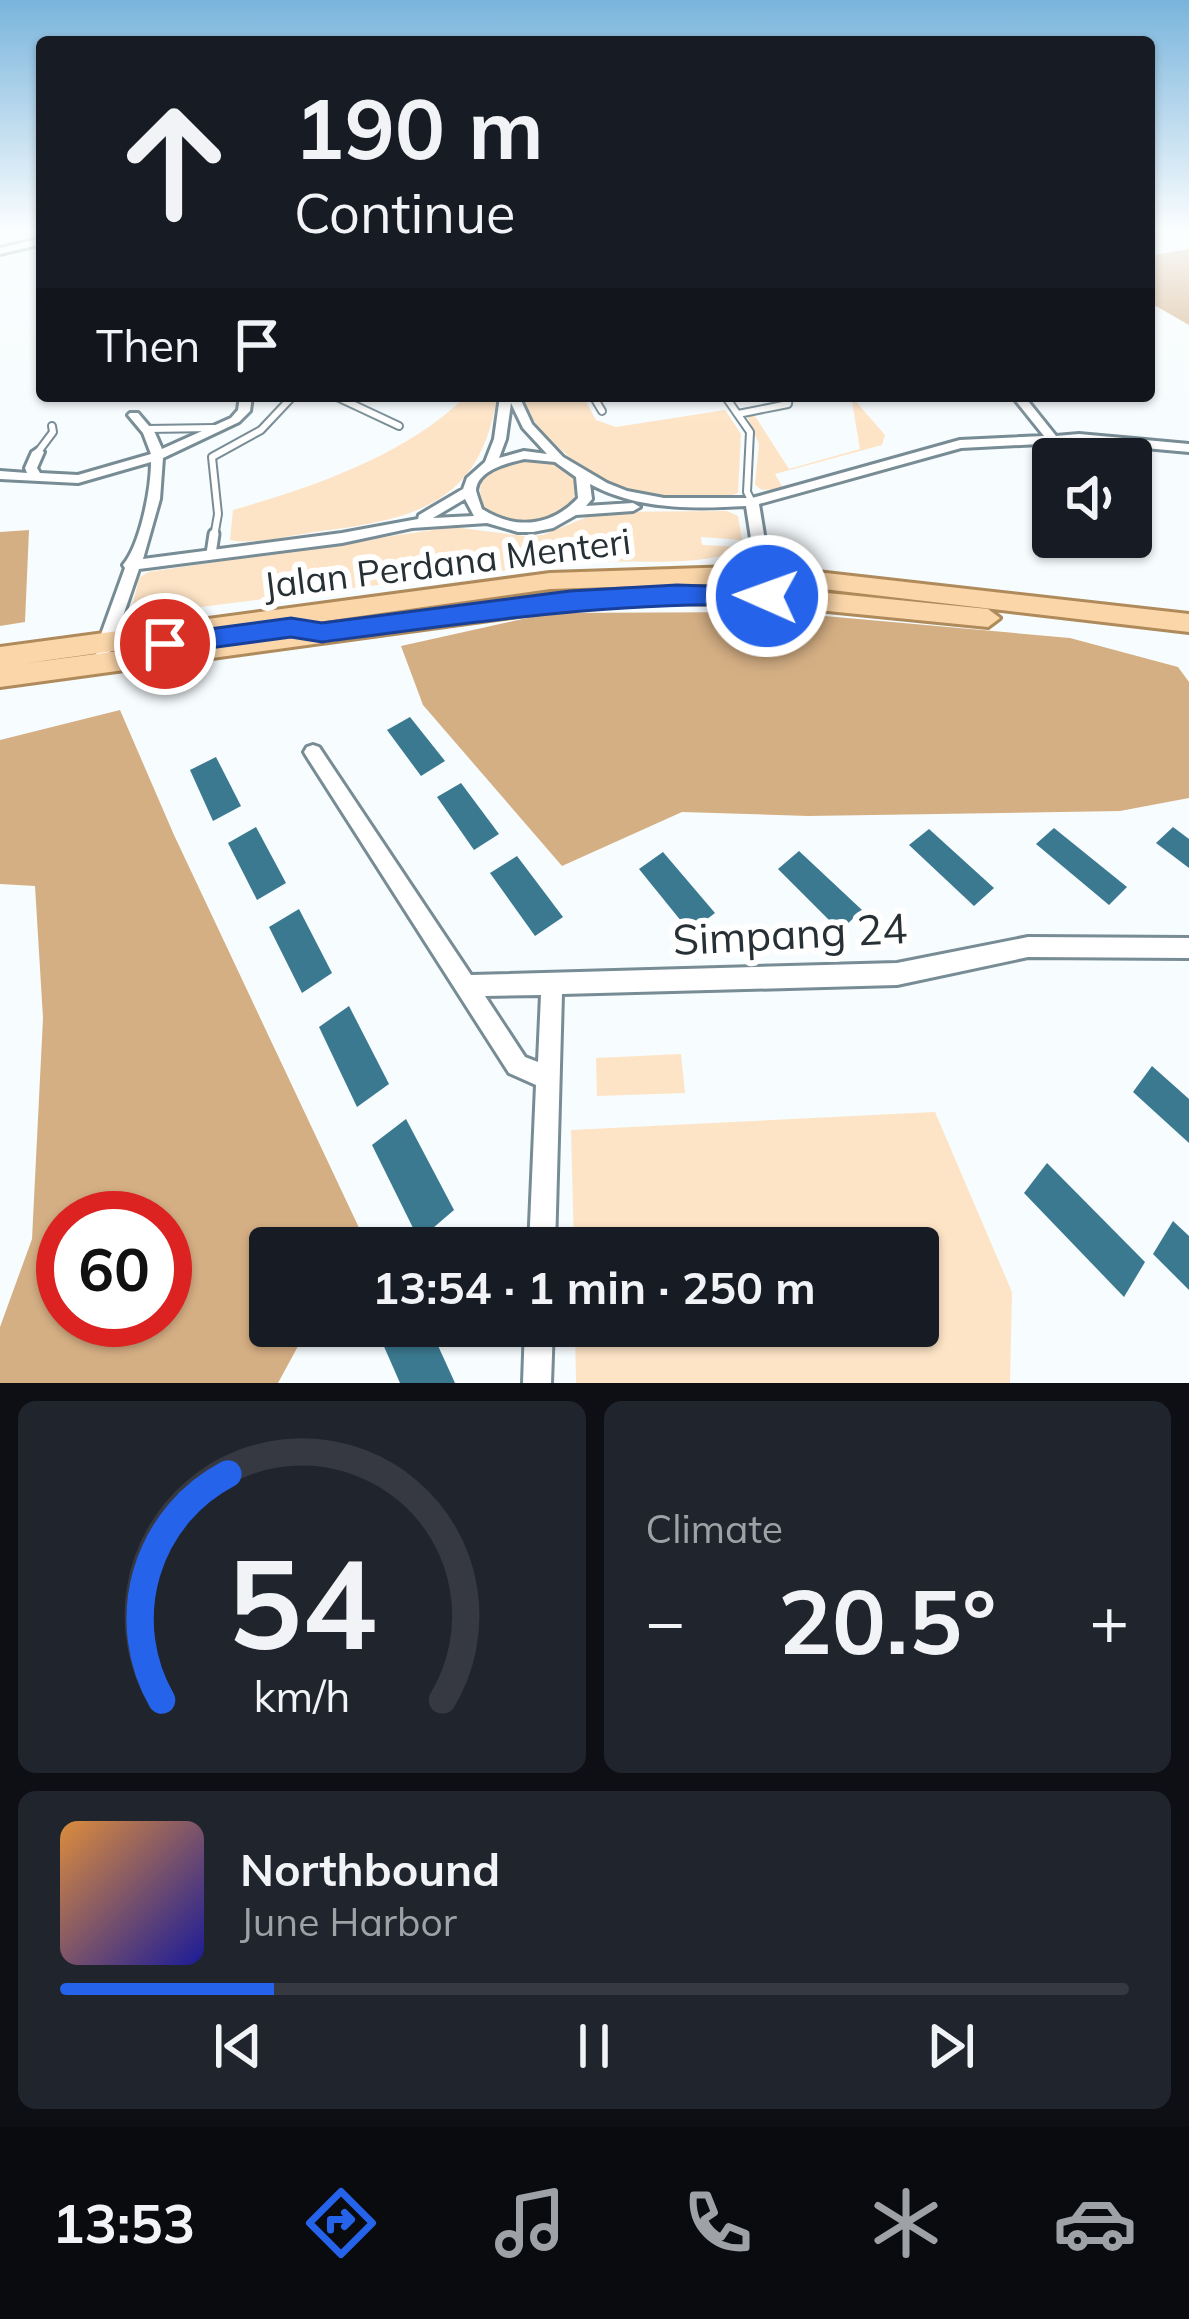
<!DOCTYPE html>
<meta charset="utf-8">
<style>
:root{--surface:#171b24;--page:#20242c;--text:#f1f3f6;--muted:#9ea1a6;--line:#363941;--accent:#2563eb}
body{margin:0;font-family:Mulish,sans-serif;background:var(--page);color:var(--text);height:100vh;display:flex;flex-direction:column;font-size:45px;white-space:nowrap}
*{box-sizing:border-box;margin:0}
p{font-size:39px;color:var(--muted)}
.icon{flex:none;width:66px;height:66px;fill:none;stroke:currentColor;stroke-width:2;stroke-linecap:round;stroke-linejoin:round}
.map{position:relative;height:1383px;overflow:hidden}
.side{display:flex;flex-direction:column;gap:18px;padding:18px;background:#0d0f14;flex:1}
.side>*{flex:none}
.guide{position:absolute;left:36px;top:36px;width:1119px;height:366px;border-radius:12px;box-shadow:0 3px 9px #0004;background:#171b24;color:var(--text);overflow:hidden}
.buttons{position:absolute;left:1032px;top:438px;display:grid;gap:24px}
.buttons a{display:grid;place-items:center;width:120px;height:120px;border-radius:12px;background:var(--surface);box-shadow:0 3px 9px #0004;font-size:60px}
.speed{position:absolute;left:36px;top:1191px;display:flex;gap:24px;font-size:60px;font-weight:700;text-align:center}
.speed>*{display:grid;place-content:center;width:156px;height:156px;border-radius:50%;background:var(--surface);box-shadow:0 3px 9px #0004;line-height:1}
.speed .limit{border:18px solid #d22;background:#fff;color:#111}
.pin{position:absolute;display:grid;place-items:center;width:102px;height:102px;color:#fff;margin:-51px;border:6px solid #fff;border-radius:50%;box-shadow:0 3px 12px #0007}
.me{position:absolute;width:132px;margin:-66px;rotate:272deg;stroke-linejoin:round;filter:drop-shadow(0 0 9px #0008)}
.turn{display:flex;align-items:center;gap:42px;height:252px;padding:0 60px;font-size:54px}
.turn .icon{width:156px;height:156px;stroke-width:2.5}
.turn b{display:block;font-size:84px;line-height:102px}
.then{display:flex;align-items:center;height:114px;padding:0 60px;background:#0003;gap:24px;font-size:45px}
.big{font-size:90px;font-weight:700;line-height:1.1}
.side .card{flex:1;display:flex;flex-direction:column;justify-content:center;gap:18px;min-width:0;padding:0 42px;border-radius:18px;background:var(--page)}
.side .dial{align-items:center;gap:0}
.dial svg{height:312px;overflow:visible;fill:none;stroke:var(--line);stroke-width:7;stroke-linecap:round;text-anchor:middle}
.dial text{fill:var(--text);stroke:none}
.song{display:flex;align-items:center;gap:36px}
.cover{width:144px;height:144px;border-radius:18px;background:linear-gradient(135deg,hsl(30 70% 55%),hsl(240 70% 35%))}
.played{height:12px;border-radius:6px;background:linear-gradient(90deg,var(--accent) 20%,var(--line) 20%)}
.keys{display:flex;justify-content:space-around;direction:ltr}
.heat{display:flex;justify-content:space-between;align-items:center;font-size:66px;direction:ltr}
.side .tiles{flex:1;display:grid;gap:18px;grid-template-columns:1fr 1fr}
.card:last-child{grid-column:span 2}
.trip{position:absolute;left:249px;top:1227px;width:690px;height:120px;border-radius:12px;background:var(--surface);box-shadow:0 3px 9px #0004;font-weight:700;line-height:120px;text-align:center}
.tabs{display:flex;height:192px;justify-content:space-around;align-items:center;background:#090b0e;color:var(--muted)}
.tabs .icon{width:84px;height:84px}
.tabs .current{color:var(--accent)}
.tabs b{font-size:54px;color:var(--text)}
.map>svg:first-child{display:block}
.green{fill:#fee4c6}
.forest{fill:#d5af84;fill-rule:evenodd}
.building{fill:#3b7990}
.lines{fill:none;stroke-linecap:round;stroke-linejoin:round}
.lane-far1-casing{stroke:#778c95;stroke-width:10}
.lane-casing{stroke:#778c95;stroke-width:15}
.street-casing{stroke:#778c95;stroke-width:6}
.primary-casing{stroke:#af8a5a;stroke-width:6}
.lane-far1{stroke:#fff;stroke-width:6}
.lane{stroke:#fff;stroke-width:9}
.street{fill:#fff;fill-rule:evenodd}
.primary{fill:#fbd6a9;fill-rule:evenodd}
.route{fill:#2563eb;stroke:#184099;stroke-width:3}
.labels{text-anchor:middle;stroke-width:12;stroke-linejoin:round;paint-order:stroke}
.street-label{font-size:36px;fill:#273034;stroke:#fff}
.near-street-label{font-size:42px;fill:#273034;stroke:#fff}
</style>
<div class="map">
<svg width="1189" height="1383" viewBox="0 0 1189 1383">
<rect width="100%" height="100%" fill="#f7fcfe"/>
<g class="green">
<path d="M466,396H497C481,506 411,520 314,532C288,536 254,545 230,540L233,510C313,487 405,456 466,396Z"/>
<path d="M520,396H583L596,420L616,427L725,410L741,434L738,493C715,503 641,500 618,490C589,477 529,428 520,396Z"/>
<polygon points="851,396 885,435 882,445 775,474 783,488 762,490 755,485 759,444 747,416 755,416 789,469 860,449"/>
<path d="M521,460C633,459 551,564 481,505L480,482L489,472Z"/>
<path d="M727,511L738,516L742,540L701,537L702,545L743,547C706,570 626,558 580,563C430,577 280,597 130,616L139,578L148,572L453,527L524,536L543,535L599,512Z"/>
<polygon points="681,1054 685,1093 597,1096 596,1058"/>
<polygon points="935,1112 1012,1292 1010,1383 576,1383 575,1326 918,1326 918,1248 574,1248 571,1130"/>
</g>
<g class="forest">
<polygon points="1189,249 1189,325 1149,302 1149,256"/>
<polygon points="29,530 25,622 0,626 0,532"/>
<polygon points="780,612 1070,638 1178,667 1189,682 1189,798 1120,811 808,816 682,812 562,866 423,705 401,646 549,613"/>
<path d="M120,710L174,835L361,1232L352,1248H270V1326H309L278,1383H0V1327L32,1239L43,1018L35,886L0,884V740ZM165,1218V1320H63V1218Z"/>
</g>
<g class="building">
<polygon points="410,717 445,761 421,776 387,730"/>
<polygon points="216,757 241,806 213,821 190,770"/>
<polygon points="461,783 499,834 474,850 437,797"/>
<polygon points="256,827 286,883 257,900 228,843"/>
<polygon points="1173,827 1189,839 1189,868 1156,843"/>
<polygon points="1054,828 1127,887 1109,905 1036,844"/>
<polygon points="929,829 994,888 974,906 909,845"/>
<polygon points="799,851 862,910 840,931 778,869"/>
<polygon points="663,852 715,913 690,932 639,869"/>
<polygon points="517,856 563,917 535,936 490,873"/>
<polygon points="299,909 332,973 302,993 269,927"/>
<polygon points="349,1006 389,1084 357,1107 319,1027"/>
<polygon points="1152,1066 1189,1099 1189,1143 1133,1092"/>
<polygon points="406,1119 454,1210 419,1240 372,1145"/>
<polygon points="1047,1163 1145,1262 1124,1297 1024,1193"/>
<polygon points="1173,1221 1189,1236 1189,1290 1153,1254"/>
<polygon points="375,1326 429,1326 455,1383 400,1383"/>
</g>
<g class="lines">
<g class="lane-far1-casing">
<g id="lane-far1">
<polyline points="335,396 399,426"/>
<polyline points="593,396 602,411"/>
<polyline points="725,396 750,432 747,492 752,502"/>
<polyline points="738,414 788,404 789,396"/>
<polyline points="147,429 215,428"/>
<polyline points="38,452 53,432 52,426"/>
<polyline points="1131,470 1140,460 1137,442"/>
<polyline points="1131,493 1142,507 1141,514 1131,516"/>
<polyline points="214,537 218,514 212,457 261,430 293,396"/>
</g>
</g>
<g class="lane-casing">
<polyline id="lane" points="211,554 214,534"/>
</g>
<g class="street-casing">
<g id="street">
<polygon points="42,238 42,244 0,254 0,248"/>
<path d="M240,396H252L250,411L239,422L163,458L160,499L143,559L342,533L418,519L419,515L463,489L467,478L485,462L494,439L500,396H519L532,424L563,457L607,483L627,491L664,498H752L960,440L1044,436L1012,396H1024L1056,436L1079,434L1189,444V452L1079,442L961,448L759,504L774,596L767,601L760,596L746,506C693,509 638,510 590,484L592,499L586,506L633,503L640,507L633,511L576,515L553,528L533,532H518L487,523L412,528L342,543L139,569L111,651L103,657L97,655L95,651L125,568L123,565C140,545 151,490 151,462L78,483L0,479V471L27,473L25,468L32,452L38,448L44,452L37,468L40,473L78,475L151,454L143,433L128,415L130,413H138L155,433L162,449L231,418L238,410ZM511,403L523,428L547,454L524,451L499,458L506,439ZM524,459L555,462L576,477L578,498C551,527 515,530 482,509C481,506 476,492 476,490C478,469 509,463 524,459ZM465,499L474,516L433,518Z"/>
<path d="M313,745L319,747L471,975L897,963L1028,937L1189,938V958L1028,957L897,985L562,994L555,1248H529L536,1085L509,1073L307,757L304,752L307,747ZM541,995L538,1062L525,1057L485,996Z"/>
<polygon points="525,1326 553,1326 551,1383 523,1383"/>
</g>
</g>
<g class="primary-casing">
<polygon id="primary" points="764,566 1189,614 1189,632 764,582 550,589 21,664 570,591 677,585 767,587 988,609 1000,618 988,627 767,605 677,603 570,609 0,687 0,647 550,573"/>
</g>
<use href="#lane-far1" class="lane-far1"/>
<use href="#lane" class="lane"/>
<use href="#street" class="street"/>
<use href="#primary" class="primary"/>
</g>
<linearGradient id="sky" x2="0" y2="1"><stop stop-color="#79b4dc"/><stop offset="0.54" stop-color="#fbfeff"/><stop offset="1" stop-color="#fbfeff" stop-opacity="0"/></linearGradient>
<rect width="1189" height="426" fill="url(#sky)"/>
<path class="route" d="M677,585L767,588L779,596L767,605C617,601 471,622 322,642L291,637L165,654L152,644L165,635L291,618L322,623L570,591Z"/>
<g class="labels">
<g class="street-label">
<text transform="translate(447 563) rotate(-7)" y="13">Jalan Perdana Menteri</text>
</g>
<g class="near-street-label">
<text transform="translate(790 934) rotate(-3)" y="15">Simpang 24</text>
</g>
</g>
</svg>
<div class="buttons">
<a><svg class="icon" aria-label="sound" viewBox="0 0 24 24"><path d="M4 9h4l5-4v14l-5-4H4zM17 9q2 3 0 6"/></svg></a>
</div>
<div class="speed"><div class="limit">60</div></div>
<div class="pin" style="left:165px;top:644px;background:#d93025"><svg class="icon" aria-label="arrive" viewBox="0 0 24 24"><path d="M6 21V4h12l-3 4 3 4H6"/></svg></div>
<svg class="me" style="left:767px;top:596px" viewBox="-20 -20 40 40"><circle r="17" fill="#2563eb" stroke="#fff" stroke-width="3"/><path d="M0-11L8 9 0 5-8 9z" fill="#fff"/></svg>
<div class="trip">13:54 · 1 min · 250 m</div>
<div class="guide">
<div class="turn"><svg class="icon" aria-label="ahead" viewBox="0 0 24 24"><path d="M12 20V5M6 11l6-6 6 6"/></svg><div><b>190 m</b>Continue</div></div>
<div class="then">Then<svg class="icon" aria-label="arrive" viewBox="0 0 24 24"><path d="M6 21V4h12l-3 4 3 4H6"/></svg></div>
</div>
</div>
<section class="side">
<div class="tiles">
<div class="card dial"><svg viewBox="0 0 100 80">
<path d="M14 69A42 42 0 1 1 86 69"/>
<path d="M14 69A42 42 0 0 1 31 11" stroke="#2563eb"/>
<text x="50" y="56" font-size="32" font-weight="700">54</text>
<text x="50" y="72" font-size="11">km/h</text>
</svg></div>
<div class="card"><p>Climate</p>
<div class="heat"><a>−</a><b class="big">20.5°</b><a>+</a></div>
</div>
<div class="card">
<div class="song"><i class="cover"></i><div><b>Northbound</b><p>June Harbor</p></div></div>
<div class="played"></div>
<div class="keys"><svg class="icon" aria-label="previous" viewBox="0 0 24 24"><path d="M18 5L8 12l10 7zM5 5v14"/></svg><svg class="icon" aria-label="pause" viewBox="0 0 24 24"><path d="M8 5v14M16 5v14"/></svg><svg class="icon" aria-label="next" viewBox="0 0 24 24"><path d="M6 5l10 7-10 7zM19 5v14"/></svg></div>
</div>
</div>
</section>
<nav class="tabs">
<b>13:53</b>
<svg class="icon current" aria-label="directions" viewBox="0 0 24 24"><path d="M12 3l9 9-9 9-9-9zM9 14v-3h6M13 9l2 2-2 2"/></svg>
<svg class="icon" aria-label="music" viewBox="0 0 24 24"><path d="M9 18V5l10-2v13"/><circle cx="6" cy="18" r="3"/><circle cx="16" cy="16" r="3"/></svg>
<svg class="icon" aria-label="phone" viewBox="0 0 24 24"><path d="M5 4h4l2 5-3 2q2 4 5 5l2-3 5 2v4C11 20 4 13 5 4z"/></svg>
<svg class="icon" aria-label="climate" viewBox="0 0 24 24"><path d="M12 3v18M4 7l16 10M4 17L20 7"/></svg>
<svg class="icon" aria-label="car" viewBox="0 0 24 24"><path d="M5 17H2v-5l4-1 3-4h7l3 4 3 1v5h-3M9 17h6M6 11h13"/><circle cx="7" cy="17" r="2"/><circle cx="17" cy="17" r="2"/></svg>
</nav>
